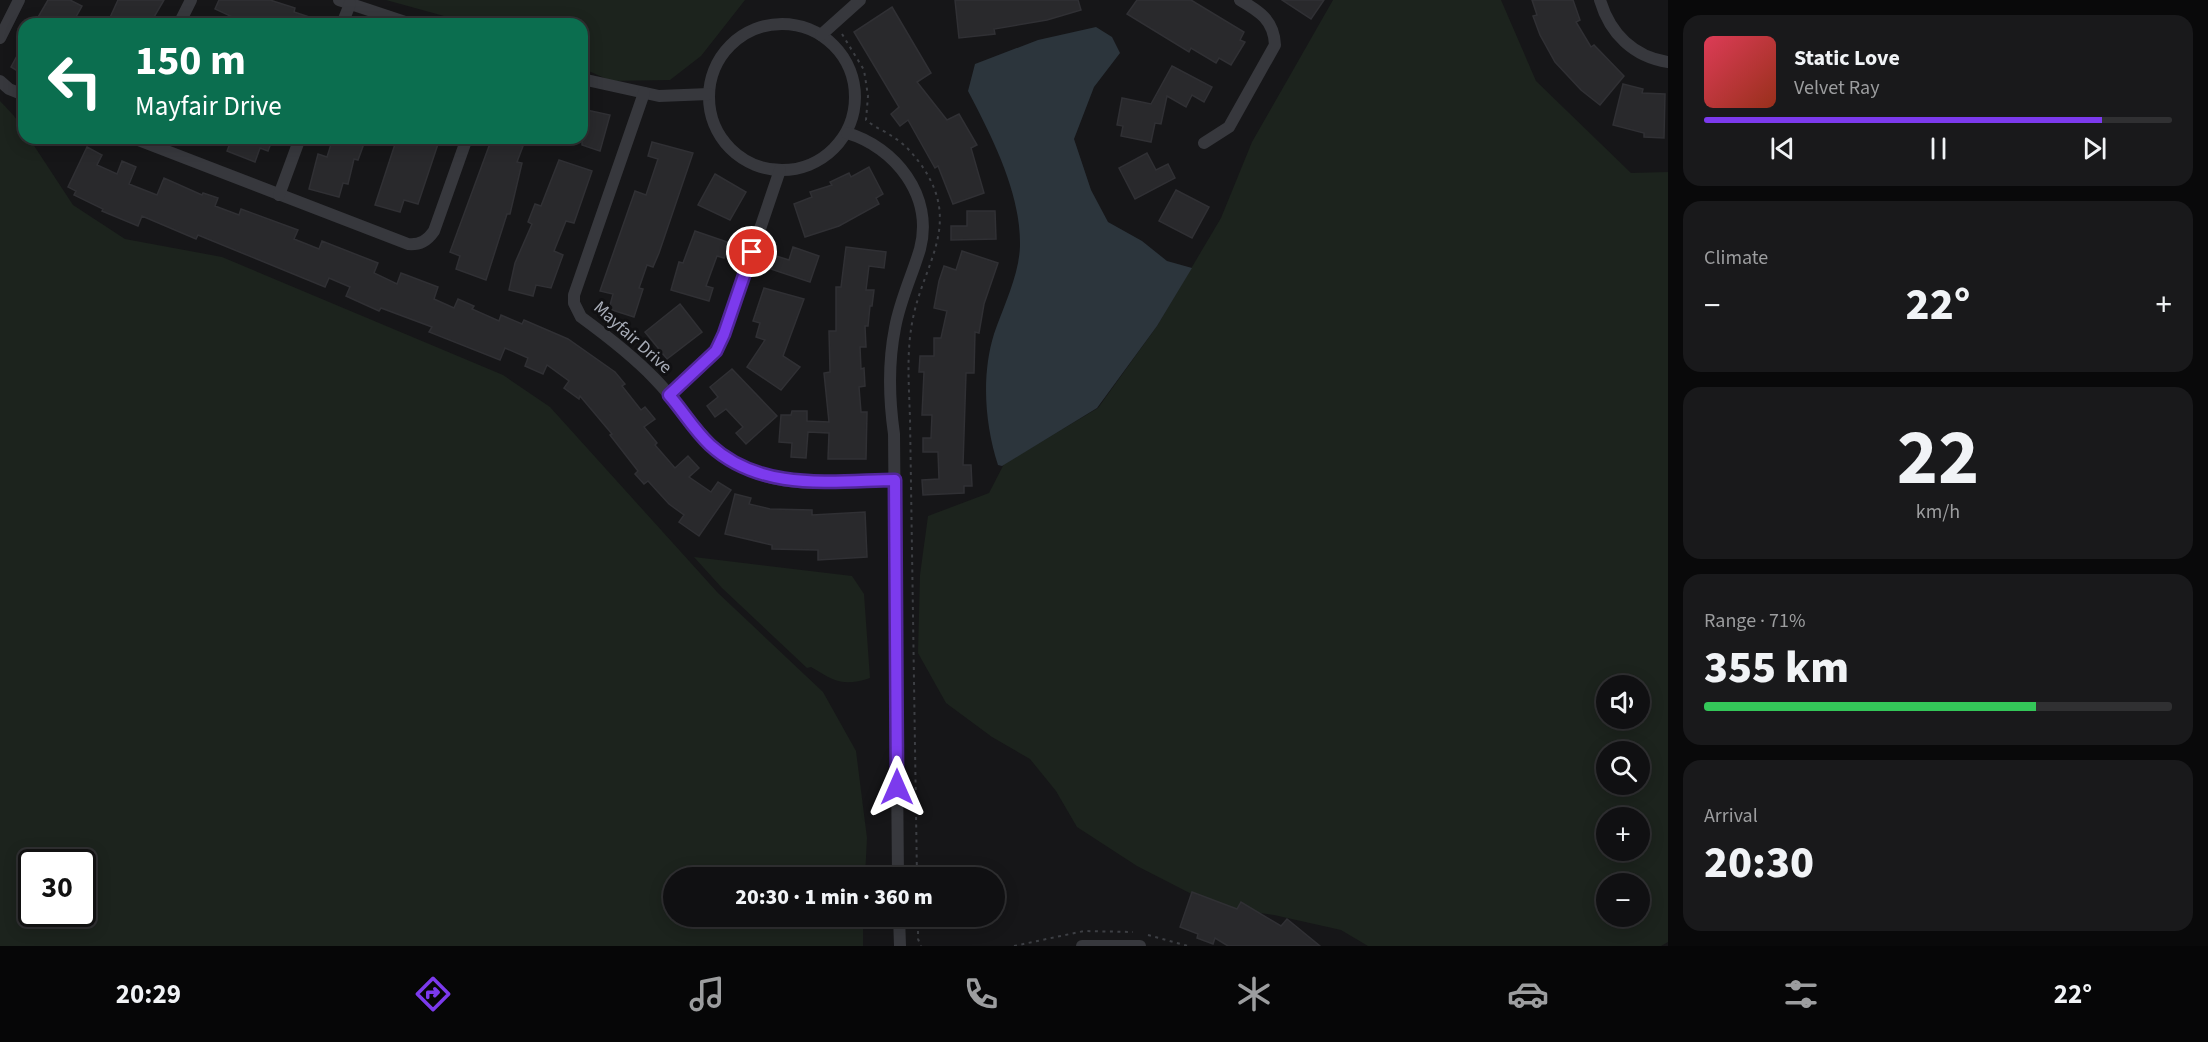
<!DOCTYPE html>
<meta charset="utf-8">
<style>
:root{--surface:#101012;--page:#19191b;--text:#f1f3f6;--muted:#9c9d9f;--line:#303032;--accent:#7c3aed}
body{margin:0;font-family:"Source Sans 3",sans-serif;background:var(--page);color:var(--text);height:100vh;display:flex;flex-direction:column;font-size:22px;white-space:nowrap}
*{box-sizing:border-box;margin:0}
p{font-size:20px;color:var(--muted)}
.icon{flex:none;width:33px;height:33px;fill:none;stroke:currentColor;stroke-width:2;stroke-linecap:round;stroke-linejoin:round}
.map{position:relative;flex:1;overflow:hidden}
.sheet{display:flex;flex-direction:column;gap:15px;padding:15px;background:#09090a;width:540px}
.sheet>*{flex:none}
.banner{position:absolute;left:18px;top:18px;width:570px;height:126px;border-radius:18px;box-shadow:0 3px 15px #0003,0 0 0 2px var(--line);background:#0b6e4f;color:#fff;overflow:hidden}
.fabs{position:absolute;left:1596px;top:675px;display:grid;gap:12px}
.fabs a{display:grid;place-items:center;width:54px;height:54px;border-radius:50%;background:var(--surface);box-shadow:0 3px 15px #0003,0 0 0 2px var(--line);font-size:30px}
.speed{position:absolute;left:18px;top:849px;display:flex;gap:12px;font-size:30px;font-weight:700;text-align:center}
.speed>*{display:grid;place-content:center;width:78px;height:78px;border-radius:50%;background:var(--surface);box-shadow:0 3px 15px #0003,0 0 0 2px var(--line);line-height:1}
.speed .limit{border:3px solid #111;border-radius:9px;background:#fff;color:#111}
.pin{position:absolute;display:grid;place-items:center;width:51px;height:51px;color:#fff;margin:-26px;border:3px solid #fff;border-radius:50%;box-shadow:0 2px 6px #0007}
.me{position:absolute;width:66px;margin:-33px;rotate:0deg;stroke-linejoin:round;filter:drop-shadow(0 0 4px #0008)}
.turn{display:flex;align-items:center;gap:21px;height:126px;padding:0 18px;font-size:27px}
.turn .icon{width:78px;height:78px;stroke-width:2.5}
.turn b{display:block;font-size:42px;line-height:51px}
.big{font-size:45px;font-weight:800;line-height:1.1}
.sheet .widget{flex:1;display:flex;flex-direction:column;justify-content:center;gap:9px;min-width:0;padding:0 21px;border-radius:18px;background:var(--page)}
.sheet .dial{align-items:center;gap:0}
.dial b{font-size:78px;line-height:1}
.song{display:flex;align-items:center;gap:18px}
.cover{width:72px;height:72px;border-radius:9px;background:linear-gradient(135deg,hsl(350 70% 55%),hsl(10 70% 35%))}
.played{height:6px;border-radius:3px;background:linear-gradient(90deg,var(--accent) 85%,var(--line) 85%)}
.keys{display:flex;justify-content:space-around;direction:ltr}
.heat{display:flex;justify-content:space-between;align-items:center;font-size:33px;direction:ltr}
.charge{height:9px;border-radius:4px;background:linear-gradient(90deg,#34c759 71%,var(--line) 0)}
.trip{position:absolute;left:663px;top:867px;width:342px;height:60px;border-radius:30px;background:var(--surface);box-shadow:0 3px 15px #0003,0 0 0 2px var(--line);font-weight:800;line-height:60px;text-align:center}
.tab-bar{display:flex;height:96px;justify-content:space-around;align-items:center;background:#060607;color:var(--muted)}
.tab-bar .icon{width:42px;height:42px}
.tab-bar .on{color:var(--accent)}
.tab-bar b{font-size:27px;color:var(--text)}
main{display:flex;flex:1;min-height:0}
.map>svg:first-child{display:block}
.green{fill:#1c231d;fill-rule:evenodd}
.water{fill:#2c353c}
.building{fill:#29292c;stroke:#303034;stroke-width:1.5}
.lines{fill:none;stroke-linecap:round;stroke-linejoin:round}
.path{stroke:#3d3f44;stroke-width:2;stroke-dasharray:3 4.5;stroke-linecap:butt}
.minor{stroke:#37383d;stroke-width:12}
.route-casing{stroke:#51269a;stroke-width:15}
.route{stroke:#7c3aed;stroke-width:10}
.labels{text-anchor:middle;stroke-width:6;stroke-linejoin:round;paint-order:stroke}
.street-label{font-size:18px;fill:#a8adb8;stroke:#111113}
</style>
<main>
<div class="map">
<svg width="1668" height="946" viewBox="0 0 1668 946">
<rect width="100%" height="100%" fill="#161618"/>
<g class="green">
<polygon points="386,0 745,0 701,56 670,80 611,81 582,68 582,24 473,24"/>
<path d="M1333,0H1501L1536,81L1631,173L1668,172V942L1661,946H1368L1341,930L1274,915L1215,906L1137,866L1077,827L1056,791L1030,759L992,737L946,703L918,653L920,575L928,516L989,493L1004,464L1098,408L1157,326L1221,218L1252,142ZM1606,686H1640V718H1606ZM1606,752H1640V784H1606ZM1606,818H1640V850H1606ZM1606,884H1640V916H1606Z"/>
<path d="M0,101C9,111 24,123 24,138H29L73,205L125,239L222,257L503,375L550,407L718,593L823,692L856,751L867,838L865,877L674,878V916L863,917V946H0ZM82,862V914H32V862Z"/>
<path d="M694,557L852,576L864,594L870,678C843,687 834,681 811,667L807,668L722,588Z"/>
</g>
<path class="water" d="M1096,27L1112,37L1120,53L1094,87L1074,139L1091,190L1108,222L1142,241L1167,261L1192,268L1157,326L1097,408L1002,466L998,465C985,425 981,376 994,334C1003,307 1019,276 1020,246C1021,193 992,137 968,91L975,64L1038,40Z"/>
<g class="building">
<polygon points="48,0 70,0 82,6 72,24 34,24"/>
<polygon points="118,0 164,0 150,24 107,24"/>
<polygon points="219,0 270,0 295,8 294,12 325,22 325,24 237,24 239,20 215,9"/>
<polygon points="955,0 1078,0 1081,10 1047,20 994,29 995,34 959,38"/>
<polygon points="1137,0 1191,0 1244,32 1240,40 1245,42 1231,65 1219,58 1216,63 1191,48 1189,52 1127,14"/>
<polygon points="1282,0 1324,0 1311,19"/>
<polygon points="1532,0 1573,0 1580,20 1576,22 1591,47 1594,45 1624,76 1600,105 1581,90 1555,62 1540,35 1533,16 1537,15"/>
<polygon points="892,7 931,73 917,82 947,120 959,114 977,145 971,148 984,193 953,204 938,166 935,168 908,120 900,126 891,114 899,107 854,32"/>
<polygon points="24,43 24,75 11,67"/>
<polygon points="1172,66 1212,87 1204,102 1192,95 1186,107 1167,96 1161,124 1155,123 1151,142 1121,136 1123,126 1117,125 1122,98 1151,104"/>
<polygon points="1623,84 1643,89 1642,93 1665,94 1664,138 1644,137 1644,133 1613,125"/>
<polygon points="582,109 610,115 600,151 582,145"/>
<polygon points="232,138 273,138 268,151 260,148 255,162 227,151"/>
<polygon points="333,138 366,138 358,160 354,159 348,184 343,183 339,197 309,189 318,154 327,157"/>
<polygon points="397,138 440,138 418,204 404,200 400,212 375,205"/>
<polygon points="492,138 523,146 517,162 522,163 510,214 507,214 486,280 456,269 460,256 450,252"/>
<polygon points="652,142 693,153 659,253 653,267 647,265 639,288 643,289 634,317 609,309 613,294 600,291 635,191 646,195 658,159 648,156"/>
<polygon points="87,147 102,155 97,165 117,174 122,161 136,167 129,184 157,195 164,178 202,195 203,193 218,198 215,206 239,215 241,209 298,230 294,239 319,249 322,241 378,263 374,273 397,284 401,273 438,287 434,299 454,308 458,299 474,306 472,309 499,321 501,315 522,324 524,320 568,339 615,372 625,384 622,386 641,410 645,407 655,419 644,427 657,443 655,445 675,468 688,456 699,468 689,477 711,492 718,482 731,490 699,536 679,522 684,515 669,504 648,481 644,484 635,474 638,471 610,435 612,434 580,396 579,399 564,388 569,381 547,365 543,374 525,366 528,358 505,348 500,360 429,332 432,327 381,308 379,311 346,296 350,287 329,278 325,287 198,235 196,239 142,216 138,226 102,211 103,209 74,195 76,191 68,187"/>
<polygon points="1147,153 1156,170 1168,164 1175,178 1135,199 1119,168"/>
<polygon points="559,160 592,171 574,223 566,221 554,251 563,255 551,288 536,285 533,296 509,290 515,263 532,224 528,222 535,204 541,206"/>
<polygon points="869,167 883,194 876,198 879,204 839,226 805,237 794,204 812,197 810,192 832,185 830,182 849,173 851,177"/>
<polygon points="715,174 746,192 730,220 698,205"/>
<polygon points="1176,190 1209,207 1192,238 1159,221"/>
<polygon points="967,211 995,211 996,239 951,240 951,226 967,226"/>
<polygon points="695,231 730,243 724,258 717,256 706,286 713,288 709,301 671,290 679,262 683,263"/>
<polygon points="793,247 819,256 810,282 771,269 776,256 789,260"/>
<polygon points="846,247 886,252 884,268 869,266 866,290 874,290 872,306 870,306 868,326 865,326 866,347 860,347 861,369 864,368 865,386 859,387 861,412 867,412 866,459 828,459 829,433 808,432 806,458 791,457 792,443 779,442 781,415 791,415 792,411 807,411 807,421 829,422 824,373 830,372 829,331 836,331 836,287 841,287"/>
<polygon points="962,251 998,263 984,304 979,333 975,332 974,373 966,373 963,465 971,465 972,486 964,486 964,493 923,495 922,480 939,479 938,452 923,452 923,438 931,438 932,415 922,415 924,372 919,372 920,356 934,356 934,338 941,338 947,311 934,308 939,281 944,266 956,270"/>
<polygon points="764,288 804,299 783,356 800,367 781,390 747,367 765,340 756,337 760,323 753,321"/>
<polygon points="680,304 702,332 667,359 645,332"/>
<polygon points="732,369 777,416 746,444 736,433 743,427 726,409 715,417 707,406 718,397 710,387"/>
<polygon points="735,494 751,498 749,504 770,509 812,510 812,515 865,512 867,557 818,560 818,550 772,549 772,545 725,534"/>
<polygon points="1192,892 1237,909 1241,902 1281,926 1287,919 1320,946 1228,946 1215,938 1213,944 1197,938 1198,934 1180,927"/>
</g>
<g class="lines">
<g class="path">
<path d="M842,34L864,70L868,96L866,120C874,127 885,131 893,137C905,144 914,155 922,166C962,224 924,263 913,318C906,352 909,385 910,419L917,878"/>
<polyline points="918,916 918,939 921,946"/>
<polyline points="1148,935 1188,946"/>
<polyline points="1014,946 1084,931 1133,932"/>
</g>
<g class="minor">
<polyline points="339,0 411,24"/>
<path d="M1600,0C1610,34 1634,57 1668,62"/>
<circle cx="782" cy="97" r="73"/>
<polyline points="179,24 191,0"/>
<polyline points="342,24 350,4"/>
<polyline points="821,35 860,0"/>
<polyline points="0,38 19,0"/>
<polyline points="582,79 659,96 709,94"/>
<polyline points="0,81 9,89 24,95"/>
<path d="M644,93L574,295V303L581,317C607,336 633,356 655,379C697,422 710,464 776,479C813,487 856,481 895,480"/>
<path d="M847,133C895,147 934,196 920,249C912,276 900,300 895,328C888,363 889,399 894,434L898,878"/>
<path d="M133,138L408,244C420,245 427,241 434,231L467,138"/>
<path d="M1204,143L1229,127L1275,45C1274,20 1259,11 1240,0"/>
<polyline points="279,195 300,138"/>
<path d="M669,395C691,376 711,360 724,335L780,170"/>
<polyline points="899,916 900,946"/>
<polyline points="1082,946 1140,946"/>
</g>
</g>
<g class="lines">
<g class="route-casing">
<path id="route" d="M752,252L724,334L716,351L669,395C683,411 694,430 710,445C761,492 831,481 895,480L897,787"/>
</g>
<use href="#route" class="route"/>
</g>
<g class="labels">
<g class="street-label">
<text transform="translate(633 337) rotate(42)" y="6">Mayfair Drive</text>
</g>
</g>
</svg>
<div class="fabs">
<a><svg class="icon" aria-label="sound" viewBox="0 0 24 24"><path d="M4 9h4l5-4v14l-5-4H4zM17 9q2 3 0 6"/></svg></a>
<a><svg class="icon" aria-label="search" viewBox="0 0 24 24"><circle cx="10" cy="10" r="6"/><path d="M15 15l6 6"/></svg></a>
<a>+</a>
<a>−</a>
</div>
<div class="speed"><div class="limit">30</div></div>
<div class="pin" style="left:752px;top:252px;background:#d93025"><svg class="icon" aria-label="arrive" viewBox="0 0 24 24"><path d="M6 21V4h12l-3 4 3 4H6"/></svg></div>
<svg class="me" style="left:897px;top:787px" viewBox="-20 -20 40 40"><path d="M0-17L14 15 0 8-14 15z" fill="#7c3aed" stroke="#fff" stroke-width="4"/></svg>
<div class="trip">20:30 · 1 min · 360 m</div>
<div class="banner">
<div class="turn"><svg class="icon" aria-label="left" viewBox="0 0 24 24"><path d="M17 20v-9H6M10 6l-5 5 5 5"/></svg><div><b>150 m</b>Mayfair Drive</div></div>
</div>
</div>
<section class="sheet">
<div class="widget">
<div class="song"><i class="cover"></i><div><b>Static Love</b><p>Velvet Ray</p></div></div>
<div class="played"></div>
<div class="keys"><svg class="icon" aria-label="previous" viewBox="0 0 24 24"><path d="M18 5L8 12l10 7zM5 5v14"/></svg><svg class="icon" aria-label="pause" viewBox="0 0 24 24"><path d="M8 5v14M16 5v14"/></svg><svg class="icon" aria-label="next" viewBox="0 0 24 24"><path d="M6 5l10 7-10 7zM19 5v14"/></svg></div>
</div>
<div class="widget"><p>Climate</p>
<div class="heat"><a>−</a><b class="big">22°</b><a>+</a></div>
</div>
<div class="widget dial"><b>22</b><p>km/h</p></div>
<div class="widget"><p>Range · 71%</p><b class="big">355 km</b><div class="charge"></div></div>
<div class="widget"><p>Arrival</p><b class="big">20:30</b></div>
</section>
</main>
<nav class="tab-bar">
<b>20:29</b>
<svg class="icon on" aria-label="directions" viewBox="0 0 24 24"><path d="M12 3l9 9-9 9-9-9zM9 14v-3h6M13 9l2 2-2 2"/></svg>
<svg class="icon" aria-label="music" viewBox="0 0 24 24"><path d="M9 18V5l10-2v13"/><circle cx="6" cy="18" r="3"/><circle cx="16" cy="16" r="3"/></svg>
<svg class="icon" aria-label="phone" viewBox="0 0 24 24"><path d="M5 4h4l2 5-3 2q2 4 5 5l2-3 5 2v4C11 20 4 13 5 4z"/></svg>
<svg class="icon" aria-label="climate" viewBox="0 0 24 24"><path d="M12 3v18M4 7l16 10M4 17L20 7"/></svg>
<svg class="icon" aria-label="car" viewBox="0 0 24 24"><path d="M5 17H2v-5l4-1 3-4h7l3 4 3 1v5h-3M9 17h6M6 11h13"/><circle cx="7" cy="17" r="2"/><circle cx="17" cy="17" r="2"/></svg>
<svg class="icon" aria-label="filters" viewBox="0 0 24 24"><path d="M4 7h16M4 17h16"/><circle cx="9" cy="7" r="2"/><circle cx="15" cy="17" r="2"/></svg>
<b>22°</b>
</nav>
